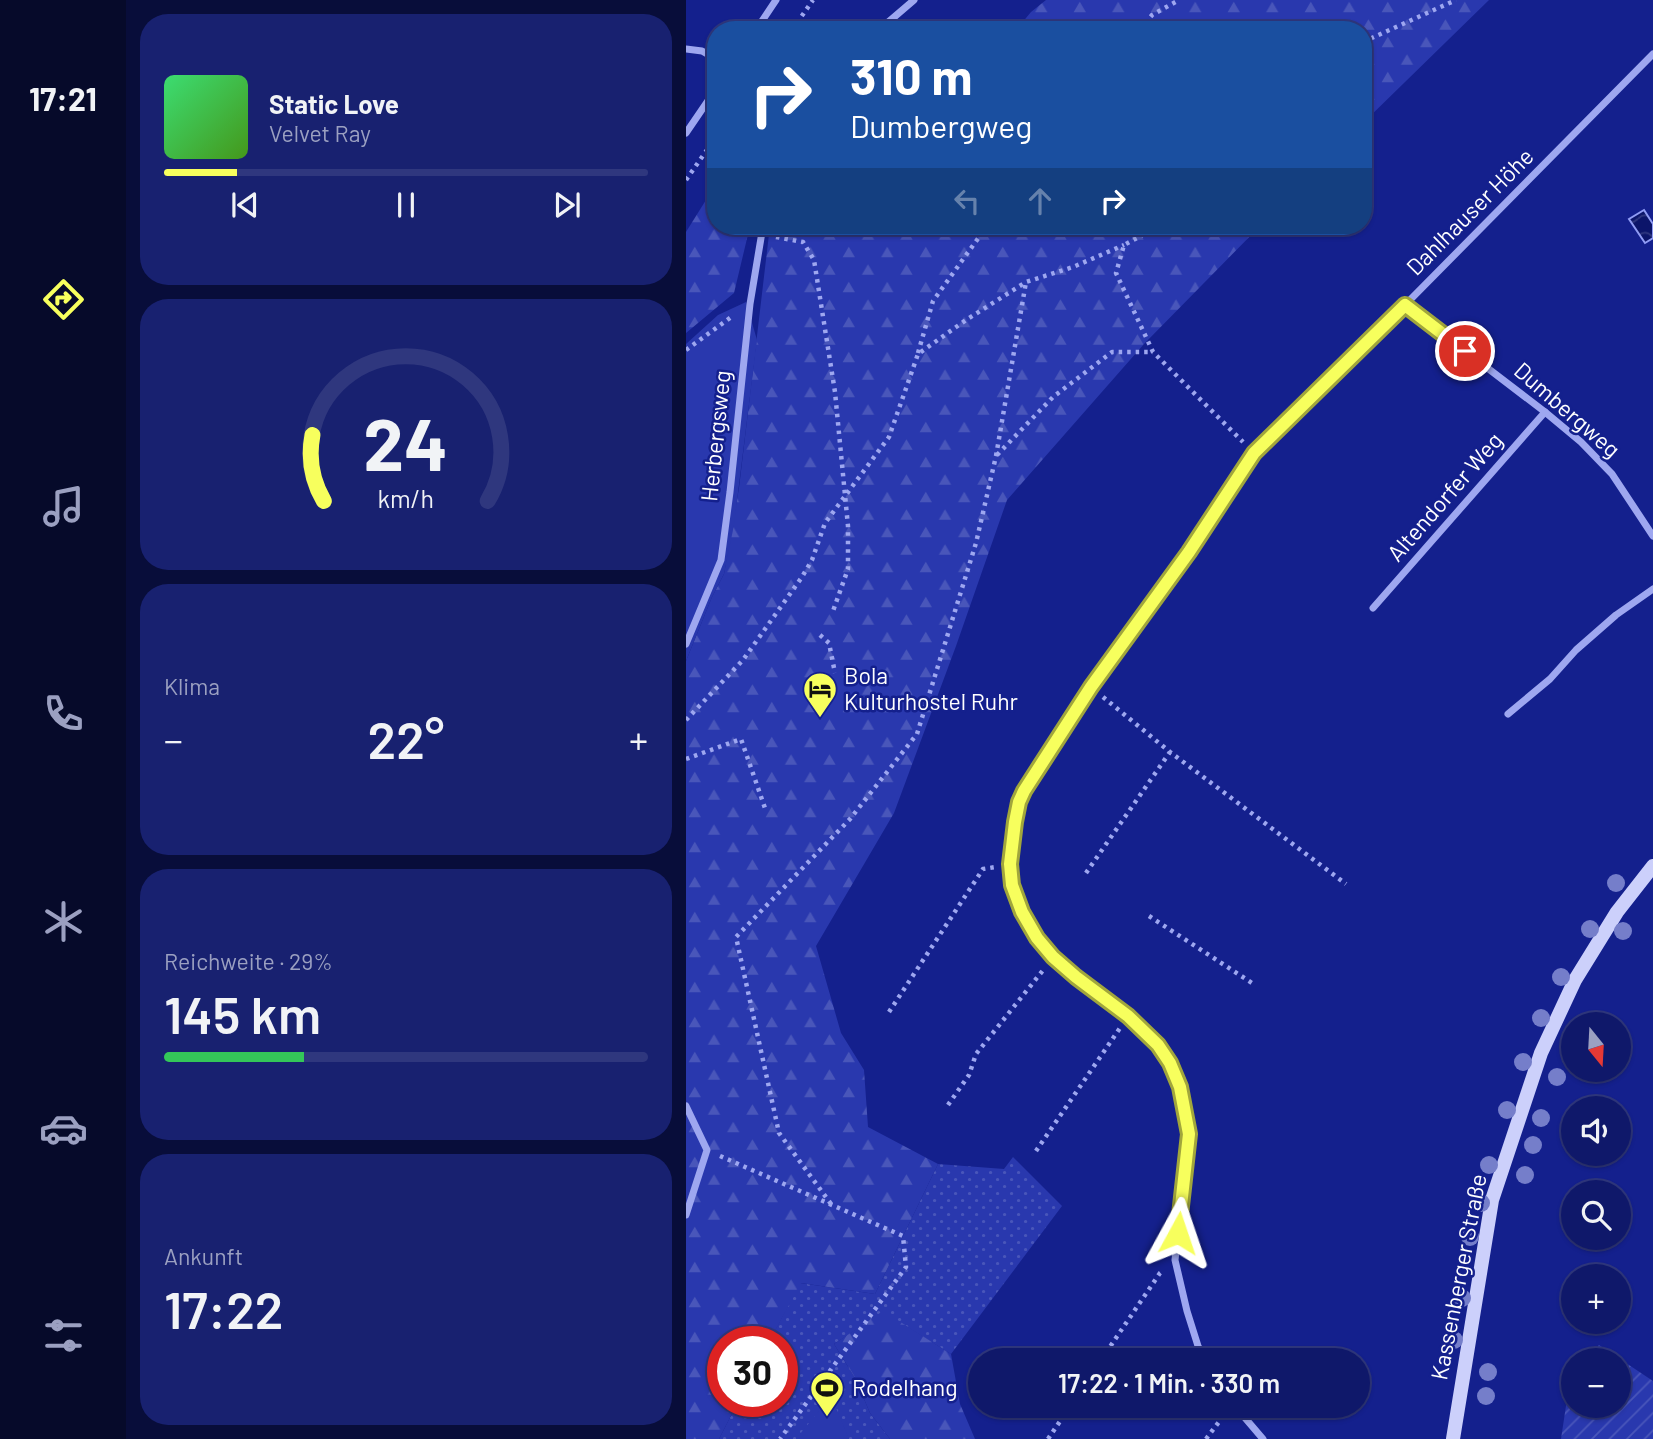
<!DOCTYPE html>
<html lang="de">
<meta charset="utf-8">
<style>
:root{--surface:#0f186a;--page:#182170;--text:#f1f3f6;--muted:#9ba0c1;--line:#2f377e;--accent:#f7ff5d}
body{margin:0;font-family:Barlow,sans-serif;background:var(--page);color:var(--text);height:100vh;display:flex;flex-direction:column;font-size:26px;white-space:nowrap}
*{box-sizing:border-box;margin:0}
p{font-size:23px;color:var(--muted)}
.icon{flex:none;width:38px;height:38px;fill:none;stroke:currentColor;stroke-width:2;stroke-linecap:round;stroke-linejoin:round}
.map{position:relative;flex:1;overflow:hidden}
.sheet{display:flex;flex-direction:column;gap:14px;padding:14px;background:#080d3a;width:560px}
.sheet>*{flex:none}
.banner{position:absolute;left:21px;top:21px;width:665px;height:214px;border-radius:28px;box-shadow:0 2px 5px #0004,0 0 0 2px var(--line);background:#1a4fa0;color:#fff;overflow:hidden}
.needle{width:46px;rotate:162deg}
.fabs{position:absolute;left:875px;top:1012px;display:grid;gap:14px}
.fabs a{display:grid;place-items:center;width:70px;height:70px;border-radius:50%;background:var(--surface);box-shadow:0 2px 5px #0004,0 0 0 2px var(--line);font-size:35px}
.speed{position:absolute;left:21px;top:1326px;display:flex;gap:14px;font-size:35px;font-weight:700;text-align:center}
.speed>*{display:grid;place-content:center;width:91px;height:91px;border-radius:50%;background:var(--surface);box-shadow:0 2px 5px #0004,0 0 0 2px var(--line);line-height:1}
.speed .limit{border:10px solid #d22;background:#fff;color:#111}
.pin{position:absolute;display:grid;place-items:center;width:60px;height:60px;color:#fff;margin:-30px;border:4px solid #fff;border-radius:50%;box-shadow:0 2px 7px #0007}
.me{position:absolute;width:77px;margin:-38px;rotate:5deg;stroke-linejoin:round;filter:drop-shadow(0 0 5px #0008)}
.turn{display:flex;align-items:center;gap:24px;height:147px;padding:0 28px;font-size:32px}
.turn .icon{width:91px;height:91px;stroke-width:2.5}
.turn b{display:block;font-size:49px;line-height:60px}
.lanes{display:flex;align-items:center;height:66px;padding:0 28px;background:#0003;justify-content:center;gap:35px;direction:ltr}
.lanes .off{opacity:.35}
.big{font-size:52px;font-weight:600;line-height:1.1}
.sheet .widget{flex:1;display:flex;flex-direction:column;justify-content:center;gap:10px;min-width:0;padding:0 24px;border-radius:28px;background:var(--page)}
.sheet .dial{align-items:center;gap:0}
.dial svg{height:182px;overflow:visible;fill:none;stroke:var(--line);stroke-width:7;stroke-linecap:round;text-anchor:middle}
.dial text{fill:var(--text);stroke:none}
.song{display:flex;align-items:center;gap:21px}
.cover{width:84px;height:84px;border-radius:10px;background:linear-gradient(135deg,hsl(140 70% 55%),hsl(100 70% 35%))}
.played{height:7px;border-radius:4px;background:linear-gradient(90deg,var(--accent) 15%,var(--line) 15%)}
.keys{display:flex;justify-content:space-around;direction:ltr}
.heat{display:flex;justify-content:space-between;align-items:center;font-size:38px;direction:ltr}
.charge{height:10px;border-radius:5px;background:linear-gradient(90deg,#34c759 29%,var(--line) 0)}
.trip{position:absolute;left:282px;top:1348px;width:402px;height:70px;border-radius:35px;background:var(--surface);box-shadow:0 2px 5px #0004,0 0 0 2px var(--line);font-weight:600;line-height:70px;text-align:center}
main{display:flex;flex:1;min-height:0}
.dock{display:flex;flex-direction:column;width:126px;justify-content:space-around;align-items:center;background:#060a2a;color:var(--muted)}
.dock .icon{width:49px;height:49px}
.dock .on{color:var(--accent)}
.dock b{font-size:32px;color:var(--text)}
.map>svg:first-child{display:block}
.grass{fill:url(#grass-dots)}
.forest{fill:url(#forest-firs)}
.park{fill:#2938ae}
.garden{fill:url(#garden-furrows)}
.water{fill:url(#water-waves);stroke:#909cf4;stroke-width:2}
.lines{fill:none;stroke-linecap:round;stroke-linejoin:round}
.path{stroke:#9ea7f0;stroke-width:4.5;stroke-dasharray:3.5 5;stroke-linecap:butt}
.street{stroke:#9ea7f0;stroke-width:7}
.secondary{stroke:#ccd0fb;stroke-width:14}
.tree{fill:#757eca}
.route-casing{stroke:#a1a63c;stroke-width:18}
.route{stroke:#f7ff5d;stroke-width:12}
.labels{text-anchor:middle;stroke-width:5;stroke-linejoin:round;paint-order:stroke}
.street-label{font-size:23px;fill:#fff;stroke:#14208d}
.poi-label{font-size:23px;fill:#fff;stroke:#14208d;text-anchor:start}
</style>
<main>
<nav class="dock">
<b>17:21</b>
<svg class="icon on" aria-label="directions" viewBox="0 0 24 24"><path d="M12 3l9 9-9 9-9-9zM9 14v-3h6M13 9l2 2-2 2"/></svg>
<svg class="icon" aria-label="music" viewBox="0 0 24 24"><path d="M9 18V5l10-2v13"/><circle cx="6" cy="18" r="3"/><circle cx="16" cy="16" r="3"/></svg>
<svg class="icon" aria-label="phone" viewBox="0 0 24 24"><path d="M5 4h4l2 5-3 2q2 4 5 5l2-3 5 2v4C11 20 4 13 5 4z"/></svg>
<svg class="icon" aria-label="climate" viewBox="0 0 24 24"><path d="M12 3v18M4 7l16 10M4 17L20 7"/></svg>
<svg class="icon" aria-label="car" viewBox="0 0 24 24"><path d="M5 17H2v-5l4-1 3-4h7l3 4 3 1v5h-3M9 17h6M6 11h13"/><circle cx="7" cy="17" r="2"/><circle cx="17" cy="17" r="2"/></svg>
<svg class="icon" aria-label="filters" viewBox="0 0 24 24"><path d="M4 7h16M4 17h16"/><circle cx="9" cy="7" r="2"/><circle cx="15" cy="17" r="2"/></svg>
</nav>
<section class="sheet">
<div class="widget">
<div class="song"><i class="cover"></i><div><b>Static Love</b><p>Velvet Ray</p></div></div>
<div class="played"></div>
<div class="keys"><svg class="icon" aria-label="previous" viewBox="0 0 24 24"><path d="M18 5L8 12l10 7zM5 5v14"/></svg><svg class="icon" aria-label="pause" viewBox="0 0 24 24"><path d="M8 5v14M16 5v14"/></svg><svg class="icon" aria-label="next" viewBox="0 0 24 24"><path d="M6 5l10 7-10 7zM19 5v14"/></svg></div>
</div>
<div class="widget dial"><svg viewBox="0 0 100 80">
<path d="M14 69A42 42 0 1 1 86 69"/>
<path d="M14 69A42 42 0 0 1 9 40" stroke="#f7ff5d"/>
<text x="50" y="56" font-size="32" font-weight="700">24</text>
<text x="50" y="72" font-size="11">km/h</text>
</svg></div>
<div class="widget"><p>Klima</p>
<div class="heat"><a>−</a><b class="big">22°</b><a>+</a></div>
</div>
<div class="widget"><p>Reichweite · 29%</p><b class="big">145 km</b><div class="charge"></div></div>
<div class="widget"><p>Ankunft</p><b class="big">17:22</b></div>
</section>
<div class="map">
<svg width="967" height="1439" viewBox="0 0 967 1439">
<defs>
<pattern id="grass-dots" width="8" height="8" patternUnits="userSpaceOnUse" patternTransform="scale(1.75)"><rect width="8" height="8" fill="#2938ae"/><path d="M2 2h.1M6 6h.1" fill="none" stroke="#4956ba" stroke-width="1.8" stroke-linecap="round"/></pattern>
<pattern id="forest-firs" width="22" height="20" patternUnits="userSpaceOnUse" patternTransform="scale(1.75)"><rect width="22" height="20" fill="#2938ae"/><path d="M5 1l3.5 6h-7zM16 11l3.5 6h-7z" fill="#4956ba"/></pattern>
<pattern id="garden-furrows" width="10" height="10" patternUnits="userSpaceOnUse" patternTransform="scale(1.75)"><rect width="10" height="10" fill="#2938ae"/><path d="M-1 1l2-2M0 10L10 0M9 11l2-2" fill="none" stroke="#4956ba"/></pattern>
<pattern id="water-waves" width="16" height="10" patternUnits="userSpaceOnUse" patternTransform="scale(1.75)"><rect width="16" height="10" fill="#0c156a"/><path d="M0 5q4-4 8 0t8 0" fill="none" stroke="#303880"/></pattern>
</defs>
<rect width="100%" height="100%" fill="#14208d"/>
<polygon class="grass" points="327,1157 376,1206 265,1354 197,1312 148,1344 169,1378 184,1413 204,1439 33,1439 52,1402 96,1402 96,1342 83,1342 114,1283 189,1294 252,1164 318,1169"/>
<g class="forest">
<polygon points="360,0 803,0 677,123 677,30 330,30 345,12"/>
<polygon points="30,184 30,226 64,226 48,293 0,333 0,232"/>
<polygon points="84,226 574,226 458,344 321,500 270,646 208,813 130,946 155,1033 178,1070 182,1127 252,1164 189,1294 115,1283 83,1342 37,1342 37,1402 52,1402 33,1439 0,1439 0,661 26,597 38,574 53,488"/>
<polygon points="197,1311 265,1354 274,1404 289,1439 204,1439 184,1413 169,1378 148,1344"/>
</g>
<g class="park">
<polygon points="60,302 71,340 48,525 38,574 26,597 0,661 0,344 32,315"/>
<polygon points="145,1396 163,1439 110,1439"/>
</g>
<polygon class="garden" points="913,1345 967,1381 967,1439 875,1439 883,1386 887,1380 887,1405 933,1405 933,1360 902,1360"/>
<polygon class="water" points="958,210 967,224 967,238 959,243 943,219"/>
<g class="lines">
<g class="path">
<polyline points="106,30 127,0"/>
<polyline points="454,30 466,15 493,0"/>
<polyline points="677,42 770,0"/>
<polyline points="0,180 30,137"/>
<polyline points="473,226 438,245 430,273 467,352 557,442"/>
<polyline points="90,237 117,242 128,260 149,392 162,526 162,569 147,611"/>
<polyline points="0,350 48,315"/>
<polyline points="232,353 247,301 301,226"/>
<polyline points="311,455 367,397 426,352 467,352"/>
<polyline points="134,635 143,643 149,673"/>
<polyline points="417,697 484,752 660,884"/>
<polyline points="0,720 57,660 116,577 126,560 139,523 203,437 232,354 280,320 340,282 387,267 438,245"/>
<polyline points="0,759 55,739 80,811"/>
<polyline points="400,873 484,752"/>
<polyline points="463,916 566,983"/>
<polyline points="203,1012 297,869 310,867"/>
<polyline points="262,1105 283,1075 290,1054 358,969"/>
<polyline points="350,1151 434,1028"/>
<polyline points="34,1156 217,1236 220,1267 94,1439"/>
<polyline points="145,1204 93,1133 50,937 164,819 231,734 290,543 310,456 340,282"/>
<polyline points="415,1360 474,1273 478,1270"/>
<polyline points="362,1439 385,1405"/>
<polyline points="520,1439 539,1414"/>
</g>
<g class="street">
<polyline points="70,30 90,0"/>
<polyline points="193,30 228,0"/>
<polyline points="0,49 16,51 30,59"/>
<polyline points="0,133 30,89"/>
<polyline points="719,305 859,412 895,442 926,474 967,536"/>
<polyline points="687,608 859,412"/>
<polyline points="0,644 35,560 44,492 64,304 77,226"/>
<polyline points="822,714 864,679 890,650 930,615 967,589"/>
<polyline points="0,1106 21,1150 0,1215"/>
<polyline points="519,1360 512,1346 501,1311 489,1260 503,1134 494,1088 484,1063 472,1045 442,1016 390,977 367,957 351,938 336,912 326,885 324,864 329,822 333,802 338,791 405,687 503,552 568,453 719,305 967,54"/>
<polyline points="548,1405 577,1439"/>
</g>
<polyline class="secondary" points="767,1439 806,1200 855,1053 889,980 931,912 967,866"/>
</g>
<g class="tree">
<circle cx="930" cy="883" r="9"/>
<circle cx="904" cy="929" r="9"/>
<circle cx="937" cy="931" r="9"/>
<circle cx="875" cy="977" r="9"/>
<circle cx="855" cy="1018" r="9"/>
<circle cx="837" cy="1062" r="9"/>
<circle cx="871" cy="1077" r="9"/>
<circle cx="821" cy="1110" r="9"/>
<circle cx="855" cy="1118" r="9"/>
<circle cx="847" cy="1145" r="9"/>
<circle cx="803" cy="1165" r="9"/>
<circle cx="839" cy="1175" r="9"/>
<circle cx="795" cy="1203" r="9"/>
<circle cx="784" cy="1237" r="9"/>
<circle cx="776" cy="1298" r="9"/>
<circle cx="768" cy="1340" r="9"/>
<circle cx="802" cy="1372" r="9"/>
<circle cx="800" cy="1396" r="9"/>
</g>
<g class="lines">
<g class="route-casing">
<polyline id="route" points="492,1233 503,1134 494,1087 484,1063 472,1045 442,1016 390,977 367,957 351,938 336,912 326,885 324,864 329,822 333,802 338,791 405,687 503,552 568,453 719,305 779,351"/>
</g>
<use href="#route" class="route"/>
</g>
<defs>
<g id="hotel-pin" transform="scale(1.75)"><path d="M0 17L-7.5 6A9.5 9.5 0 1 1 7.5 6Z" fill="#f7ff5d" stroke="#14208d"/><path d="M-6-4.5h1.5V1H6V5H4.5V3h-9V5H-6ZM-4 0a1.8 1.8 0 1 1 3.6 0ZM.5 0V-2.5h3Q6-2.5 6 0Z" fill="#111"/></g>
<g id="stadium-pin" transform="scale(1.75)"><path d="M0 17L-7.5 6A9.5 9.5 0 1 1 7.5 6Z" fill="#f7ff5d" stroke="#14208d"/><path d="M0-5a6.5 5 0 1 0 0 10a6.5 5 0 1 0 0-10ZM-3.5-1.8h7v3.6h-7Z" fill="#111"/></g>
</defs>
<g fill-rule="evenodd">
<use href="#hotel-pin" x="134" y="689"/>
<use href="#stadium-pin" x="141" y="1388"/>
</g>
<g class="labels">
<g class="street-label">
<text transform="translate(784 212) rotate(-45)" y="8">Dahlhauser Höhe</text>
<text transform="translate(881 410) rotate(41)" y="8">Dumbergweg</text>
<text transform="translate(30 436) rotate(-84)" y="8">Herbergsweg</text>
<text transform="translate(759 497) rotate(-49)" y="8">Altendorfer Weg</text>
<text transform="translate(773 1277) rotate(-79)" y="8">Kassenberger Straße</text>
</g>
<g class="poi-label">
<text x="158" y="684">Bola<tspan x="158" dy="26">Kulturhostel Ruhr</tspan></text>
<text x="166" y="1396">Rodelhang</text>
</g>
</g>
</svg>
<div class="fabs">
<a><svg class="needle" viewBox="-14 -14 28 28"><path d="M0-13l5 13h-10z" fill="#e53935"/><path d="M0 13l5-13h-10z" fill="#9ba0c1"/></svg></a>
<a><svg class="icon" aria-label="sound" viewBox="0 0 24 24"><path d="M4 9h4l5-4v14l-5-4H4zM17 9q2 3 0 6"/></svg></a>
<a><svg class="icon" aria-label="search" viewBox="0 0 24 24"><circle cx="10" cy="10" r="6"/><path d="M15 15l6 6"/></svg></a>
<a>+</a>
<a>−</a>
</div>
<div class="speed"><div class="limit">30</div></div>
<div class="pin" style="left:779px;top:351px;background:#d93025"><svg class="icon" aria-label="arrive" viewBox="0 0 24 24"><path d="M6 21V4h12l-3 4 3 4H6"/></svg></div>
<svg class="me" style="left:492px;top:1233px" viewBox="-20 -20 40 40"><path d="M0-17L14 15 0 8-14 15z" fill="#f7ff5d" stroke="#fff" stroke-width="4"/></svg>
<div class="trip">17:22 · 1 Min. · 330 m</div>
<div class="banner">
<div class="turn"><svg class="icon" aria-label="right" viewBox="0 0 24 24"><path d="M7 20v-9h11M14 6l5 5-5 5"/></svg><div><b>310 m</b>Dumbergweg</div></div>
<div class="lanes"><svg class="icon off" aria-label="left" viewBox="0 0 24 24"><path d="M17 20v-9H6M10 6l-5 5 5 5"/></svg><svg class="icon off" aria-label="ahead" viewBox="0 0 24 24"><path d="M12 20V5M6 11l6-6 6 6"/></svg><svg class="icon" aria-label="right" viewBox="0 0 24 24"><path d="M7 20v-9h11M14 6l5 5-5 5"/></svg></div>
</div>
</div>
</main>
